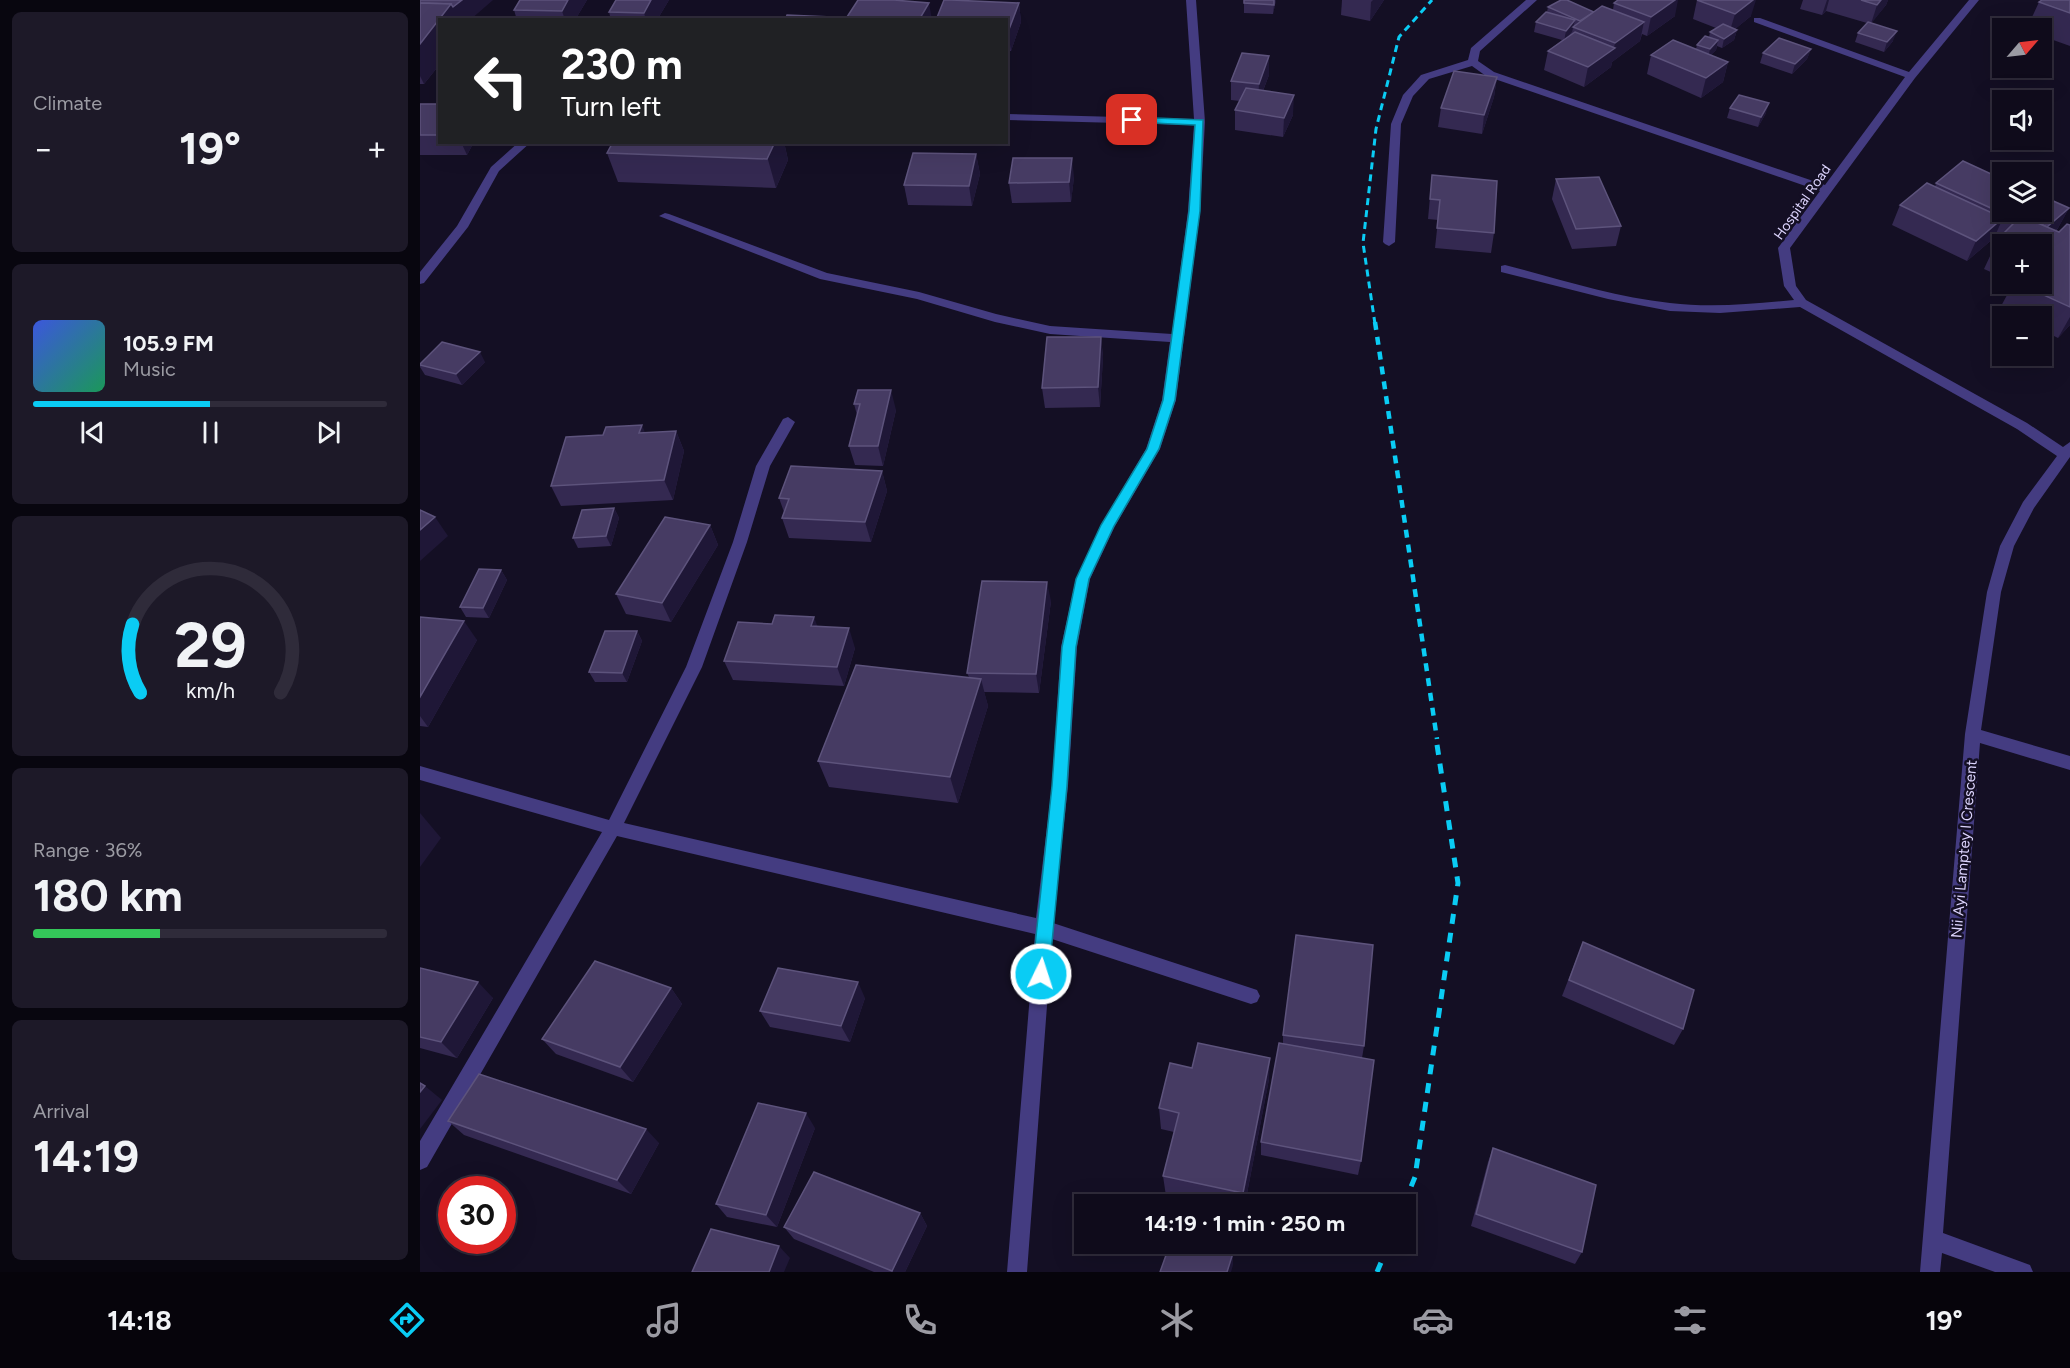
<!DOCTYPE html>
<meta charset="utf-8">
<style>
:root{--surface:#0f0b1b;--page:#1d1928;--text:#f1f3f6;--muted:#9b9ba3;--line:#2f2b3a;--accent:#0accf4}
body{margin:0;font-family:Figtree,sans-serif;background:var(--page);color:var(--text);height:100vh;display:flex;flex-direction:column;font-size:22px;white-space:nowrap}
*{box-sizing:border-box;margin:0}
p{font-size:20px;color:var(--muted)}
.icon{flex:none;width:33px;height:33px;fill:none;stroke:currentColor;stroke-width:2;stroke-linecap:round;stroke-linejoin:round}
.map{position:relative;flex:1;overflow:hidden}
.sheet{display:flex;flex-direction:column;gap:12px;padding:12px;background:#08060f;width:420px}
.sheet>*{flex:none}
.hud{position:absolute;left:18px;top:18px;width:570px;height:126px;border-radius:0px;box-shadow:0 6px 24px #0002,0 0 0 2px var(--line);background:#202124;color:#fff;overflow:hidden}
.needle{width:39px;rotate:62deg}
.buttons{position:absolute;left:1572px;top:18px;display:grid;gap:12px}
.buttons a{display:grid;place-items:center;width:60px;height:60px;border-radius:0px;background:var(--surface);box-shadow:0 6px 24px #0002,0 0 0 2px var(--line);font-size:30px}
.speed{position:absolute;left:18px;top:1176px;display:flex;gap:12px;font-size:30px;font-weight:700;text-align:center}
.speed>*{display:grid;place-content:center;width:78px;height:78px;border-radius:50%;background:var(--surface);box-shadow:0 6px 24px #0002,0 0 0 2px var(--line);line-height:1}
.speed .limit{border:9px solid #d22;background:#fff;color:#111}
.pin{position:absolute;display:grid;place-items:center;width:51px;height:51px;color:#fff;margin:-26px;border-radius:12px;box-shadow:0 3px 9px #0006}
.me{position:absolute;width:66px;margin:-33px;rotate:4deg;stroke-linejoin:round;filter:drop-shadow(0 0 4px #0008)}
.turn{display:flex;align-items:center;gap:21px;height:126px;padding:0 24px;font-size:27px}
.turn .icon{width:78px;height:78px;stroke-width:2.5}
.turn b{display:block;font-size:42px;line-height:51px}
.big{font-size:45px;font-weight:700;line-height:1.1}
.sheet .widget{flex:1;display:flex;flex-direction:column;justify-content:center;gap:9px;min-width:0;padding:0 21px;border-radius:9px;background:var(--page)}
.sheet .dial{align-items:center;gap:0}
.dial svg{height:156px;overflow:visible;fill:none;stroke:var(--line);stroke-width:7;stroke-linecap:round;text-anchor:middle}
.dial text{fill:var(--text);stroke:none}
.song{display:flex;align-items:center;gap:18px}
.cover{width:72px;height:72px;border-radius:9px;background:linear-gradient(135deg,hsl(230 70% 55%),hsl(150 70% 35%))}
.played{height:6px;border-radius:3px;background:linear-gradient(90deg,var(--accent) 50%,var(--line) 50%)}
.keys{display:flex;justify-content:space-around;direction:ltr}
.heat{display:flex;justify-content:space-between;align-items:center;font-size:33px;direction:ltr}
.charge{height:9px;border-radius:4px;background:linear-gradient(90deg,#34c759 36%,var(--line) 0)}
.trip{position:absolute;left:654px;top:1194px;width:342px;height:60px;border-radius:0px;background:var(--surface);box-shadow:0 6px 24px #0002,0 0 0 2px var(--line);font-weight:700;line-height:60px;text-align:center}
.tabs{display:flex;height:96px;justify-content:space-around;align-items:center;background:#06040b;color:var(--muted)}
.tabs .icon{width:42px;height:42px}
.tabs .selected{color:var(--accent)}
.tabs b{font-size:27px;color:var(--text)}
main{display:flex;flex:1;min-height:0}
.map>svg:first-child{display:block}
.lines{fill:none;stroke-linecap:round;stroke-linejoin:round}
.minor{fill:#443c81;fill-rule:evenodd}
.rail-far2{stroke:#0accf4;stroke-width:3;stroke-dasharray:7 5;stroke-linecap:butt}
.rail-far1{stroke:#0accf4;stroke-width:4.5;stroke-dasharray:8 7;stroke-linecap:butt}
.rail{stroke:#0accf4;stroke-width:5;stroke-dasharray:10 9;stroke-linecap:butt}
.wall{fill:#342951}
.shaded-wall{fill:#1f1737}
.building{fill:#463b63;stroke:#5d537c;stroke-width:1.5}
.route{fill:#0accf4;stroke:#06859f;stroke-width:1.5}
.labels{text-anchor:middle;stroke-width:5;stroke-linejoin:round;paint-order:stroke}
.far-street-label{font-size:14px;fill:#dcd4fd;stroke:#140f24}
.street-label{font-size:15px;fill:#dcd4fd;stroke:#140f24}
</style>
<main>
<section class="sheet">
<div class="widget"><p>Climate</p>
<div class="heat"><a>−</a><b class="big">19°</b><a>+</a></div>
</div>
<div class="widget">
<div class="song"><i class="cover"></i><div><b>105.9 FM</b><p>Music</p></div></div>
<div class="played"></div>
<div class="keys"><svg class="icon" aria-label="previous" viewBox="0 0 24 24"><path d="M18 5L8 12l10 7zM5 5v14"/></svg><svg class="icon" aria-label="pause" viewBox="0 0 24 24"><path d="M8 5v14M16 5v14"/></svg><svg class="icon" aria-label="next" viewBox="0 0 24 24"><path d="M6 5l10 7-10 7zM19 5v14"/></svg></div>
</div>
<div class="widget dial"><svg viewBox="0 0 100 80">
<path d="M14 69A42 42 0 1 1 86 69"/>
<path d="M14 69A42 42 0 0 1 10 34" stroke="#0accf4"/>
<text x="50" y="56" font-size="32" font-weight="700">29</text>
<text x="50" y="72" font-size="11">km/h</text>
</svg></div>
<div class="widget"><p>Range · 36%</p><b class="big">180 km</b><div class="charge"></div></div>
<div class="widget"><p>Arrival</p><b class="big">14:19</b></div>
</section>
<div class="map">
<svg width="1650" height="1272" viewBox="0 0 1650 1272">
<rect width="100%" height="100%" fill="#140f24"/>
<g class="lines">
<g class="minor">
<polygon points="766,0 776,0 785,122 780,211 756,400 740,449 695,526 670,579 657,647 648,786 633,923 831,988 837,990 840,996 837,1002 831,1004 632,939 607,1272 587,1272 615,934 197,836 7,1167 0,1170 0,1141 182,832 0,780 0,766 189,820 266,667 313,542 336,466 363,419 368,417 375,422 350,466 327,542 282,667 204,823 616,918 632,786 641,647 656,579 681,525 726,449 742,400 750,342 630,334 575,322 497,299 400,279 239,216 245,213 249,214 407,273 499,292 576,314 630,326 752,334 768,211 774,125 586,120 586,114 774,119"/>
<path d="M1106,0H1117L1060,51L1058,61L1074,72L1405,185L1485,77L1334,22V18H1340L1489,72L1549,0H1559L1495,78L1370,248L1376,286L1386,300L1607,423L1643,447L1650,442V457L1614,508L1594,546L1581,592L1561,730L1650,756V770L1560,743L1523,1233L1610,1265L1613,1272H1575L1522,1253L1520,1272H1500L1545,734L1567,592L1580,546L1603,502L1637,456L1597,429L1380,307L1300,313L1250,311L1188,299L1081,272V266L1085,265C1140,279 1194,297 1250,303C1291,308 1333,304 1374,300L1364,286L1358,248L1400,191L1066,76L1052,66L1009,79L993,96L981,124L975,242L969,246L965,244L963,242L971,124L983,95L1001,75L1048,60L1051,48Z"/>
<polygon points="99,142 111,142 79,171 48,227 4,283 0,284 0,272 37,226 71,167"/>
</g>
<polyline class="rail-far2" points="955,324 943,243 956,129 979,37 1012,0"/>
<polyline class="rail-far1" points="955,322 1017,739"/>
<g class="rail">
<polyline points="984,1204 995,1177 1038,883 1016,738"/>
<polyline points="957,1272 969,1244"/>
</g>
</g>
<g class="wall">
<polygon points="0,0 20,20 20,64 4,84 0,84"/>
<polygon points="100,0 167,0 155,20 97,20 94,10"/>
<polygon points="249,0 237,20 191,20 189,12"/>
<polygon points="824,0 856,0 853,14 824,13"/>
<polygon points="922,0 964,0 950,21 921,15"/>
<polygon points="1277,0 1331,16 1315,29 1317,30 1314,40 1302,48 1297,46 1296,50 1291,55 1308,62 1303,82 1281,98 1227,74 1231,55 1276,49 1277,45 1289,37 1290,32 1296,28 1273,19"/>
<polygon points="1383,0 1468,0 1466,5 1451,23 1473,41 1464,52 1435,42 1438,33 1447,23 1406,11 1402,15 1380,9"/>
<polygon points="1650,0 1650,46 1622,36 1622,28 1607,28 1619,2"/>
<polygon points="599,3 601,22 591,51 587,51 588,56 586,60 586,20"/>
<polygon points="1194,3 1255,16 1227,36 1222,34 1220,41 1192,62 1191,67 1164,87 1124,70 1128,51 1142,40 1114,32 1116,22 1127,12 1128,7 1174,12 1193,10"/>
<polygon points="1391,49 1387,59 1372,74 1340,63 1343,53"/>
<polygon points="849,56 849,75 843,91 873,115 863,137 815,130 815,110 820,101 811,100 811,81"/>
<polygon points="1077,77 1074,97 1062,134 1018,127 1021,108"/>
<polygon points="0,104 20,104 20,142 54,142 47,155 0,155"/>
<polygon points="1310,108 1346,113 1338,127 1307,118"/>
<polygon points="193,142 364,142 368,160 356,188 198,182 187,153"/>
<polygon points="556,154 560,174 552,206 488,205 484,185"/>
<polygon points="1012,175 1074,233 1071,253 1015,248 1018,220 1008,219"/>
<polygon points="654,177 651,202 592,203 589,183"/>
<polygon points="1136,179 1201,226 1196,246 1152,249 1132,199"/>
<polygon points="1516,183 1649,208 1638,228 1636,231 1639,232 1650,225 1650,325 1638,338 1622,330 1622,316 1600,316 1580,308 1593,284 1622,284 1622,244 1582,244 1582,277 1564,269 1578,239 1581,237 1575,234 1574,238 1547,261 1472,225 1480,205 1515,187"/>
<polygon points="681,337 683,357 680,407 625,408 622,388"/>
<polygon points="65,362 42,385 5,375 0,367 0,364"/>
<polygon points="438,390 476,410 463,466 435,465 429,446 437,415 434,404"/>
<polygon points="256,431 264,451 253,500 141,506 131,486 225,433"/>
<polygon points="462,471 467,491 451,542 369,538 362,518 364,512 359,498"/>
<polygon points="194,508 199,518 191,546 158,548 153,538"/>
<polygon points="290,525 298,545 251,622 206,614 196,594"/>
<polygon points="81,570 87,580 69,618 46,617 40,607"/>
<polygon points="631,601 619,693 564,692 568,706 538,803 409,787 398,761 549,677 547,673"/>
<polygon points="0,617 57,640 8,727 0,726"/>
<polygon points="397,627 435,648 424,686 313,680 304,661"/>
<polygon points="217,631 222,641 207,682 175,682 169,672"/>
<polygon points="1163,942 1263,1029 1254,1045 1142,996"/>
<polygon points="0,968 73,998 37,1058 0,1048"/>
<polygon points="251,988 262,1004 213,1082 136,1054 122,1039"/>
<polygon points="445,998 430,1042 350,1027 340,1011"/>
<polygon points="863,1035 944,1046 942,1058 941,1161 938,1175 841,1155 841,1142 863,1043"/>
<polygon points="772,1068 849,1079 825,1204 787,1204 746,1196 743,1176 754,1132 741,1129 739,1108"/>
<polygon points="28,1121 239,1143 211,1194 44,1135"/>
<polygon points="395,1128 357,1227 307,1217 296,1204"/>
<polygon points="1073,1148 1162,1252 1155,1264 1051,1226 1068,1162"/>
<polygon points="500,1213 507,1226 485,1272 454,1272 374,1239 364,1227"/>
</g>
<g class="shaded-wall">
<polygon points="42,0 73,0 50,20 20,20 20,64 4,84 0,76 0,44 31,4"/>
<polygon points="148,0 167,0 155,20 145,20 142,11"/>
<polygon points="231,0 249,0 237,20 226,20 224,13"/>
<polygon points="854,0 856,0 853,14 854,5"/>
<polygon points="953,0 964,0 950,21 951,2"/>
<polygon points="1255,0 1258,0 1255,16 1227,36 1231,17"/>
<polygon points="1333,0 1336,0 1331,16 1309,34 1315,14"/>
<polygon points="1407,0 1409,0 1406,11 1402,15"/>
<polygon points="1461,0 1468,0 1466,5 1451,24 1457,5"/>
<polygon points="509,3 512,20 499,20"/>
<polygon points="599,3 601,22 591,51 588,32"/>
<polygon points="1155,20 1152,32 1144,41 1146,31"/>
<polygon points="1224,22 1220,41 1192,62 1191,67 1164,87 1168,67 1194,48 1195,43"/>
<polygon points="1317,30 1314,40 1302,48 1304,39"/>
<polygon points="1477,31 1473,41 1464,52 1467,42"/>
<polygon points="1298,40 1296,50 1288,59 1290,49"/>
<polygon points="1391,49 1387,59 1372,74 1375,64"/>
<polygon points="849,56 849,75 838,103 839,84"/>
<polygon points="1308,62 1303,82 1281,98 1286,78"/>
<polygon points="1077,77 1074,97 1062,134 1064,115"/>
<polygon points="874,95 873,115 863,137 864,118"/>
<polygon points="1349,103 1346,113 1338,127 1341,117"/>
<polygon points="41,142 54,142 47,155"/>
<polygon points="343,142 364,142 368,160 356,188"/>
<polygon points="556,154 560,174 552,206 549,186"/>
<polygon points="652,158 654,177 651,202 649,182"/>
<polygon points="1649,208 1638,228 1620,244 1622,231"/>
<polygon points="1583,218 1574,238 1547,261 1556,241"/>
<polygon points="1650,317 1650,325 1638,338"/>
<polygon points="681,337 683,357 680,407 678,387"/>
<polygon points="60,352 65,362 42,385 36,374"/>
<polygon points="471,390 476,410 463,466 458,446"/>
<polygon points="222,425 230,445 219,433"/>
<polygon points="256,431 264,451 253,500 244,480"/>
<polygon points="462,471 467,491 451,542 445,522"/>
<polygon points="194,508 199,518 191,546 186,536"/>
<polygon points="15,517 28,536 0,561 0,530"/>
<polygon points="290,525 298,545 251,622 242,603"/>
<polygon points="81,570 87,580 69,618 63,608"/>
<polygon points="627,582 631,601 619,693 616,674"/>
<polygon points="394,617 401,636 391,626"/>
<polygon points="44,621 57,640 8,727 0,716 0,697"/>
<polygon points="429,628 435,648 424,686 417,667"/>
<polygon points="217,631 222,641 207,682 202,673"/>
<polygon points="561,679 568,706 538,803 530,777"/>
<polygon points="0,813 21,838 0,867"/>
<polygon points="58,982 73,998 37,1058 21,1042"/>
<polygon points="438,982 445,998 430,1042 421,1026"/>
<polygon points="251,988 262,1004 213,1082 200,1067"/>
<polygon points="850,1058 849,1079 825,1204 823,1204 823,1193"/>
<polygon points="5,1086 22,1100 0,1129 0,1092"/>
<polygon points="386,1113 395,1128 357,1227 346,1215"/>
<polygon points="226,1129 239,1143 211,1194 197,1180"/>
<polygon points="500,1213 507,1226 485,1272 473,1272 472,1271"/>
<polygon points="359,1246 370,1258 364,1272 349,1272"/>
<polygon points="813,1253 813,1265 811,1272 807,1272"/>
</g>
<g class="building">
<polygon points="0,0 42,0 33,7 31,4 0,3"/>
<polygon points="100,0 148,0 142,11 94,10"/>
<polygon points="196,0 231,0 224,13 189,12"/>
<polygon points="438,0 474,0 509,3 499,20 425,20"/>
<polygon points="524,0 531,0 599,3 588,32 586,32 586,20 516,20"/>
<polygon points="824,0 854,0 854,5 824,3"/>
<polygon points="1141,0 1147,0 1174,12 1160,21 1128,7"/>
<polygon points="1198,0 1255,0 1231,17 1194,3"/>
<polygon points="1277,0 1333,0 1315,14"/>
<polygon points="1441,0 1461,0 1457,5"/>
<polygon points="1622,0 1650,0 1650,13 1619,2"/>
<polygon points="0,3 31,4 0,44"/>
<polygon points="1182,6 1224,22 1195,43 1153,27"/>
<polygon points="1126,12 1155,20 1146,31 1116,22"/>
<polygon points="367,15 411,17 409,20 365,20"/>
<polygon points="1448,22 1477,31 1467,42 1438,33"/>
<polygon points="1303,24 1317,30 1304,39 1290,32"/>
<polygon points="1155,32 1195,48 1168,67 1128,51"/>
<polygon points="1285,36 1298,40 1290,49 1277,45"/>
<polygon points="1359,38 1391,49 1375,64 1343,53"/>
<polygon points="1253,40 1308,62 1286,78 1231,55"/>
<polygon points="822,53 849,56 839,84 811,81"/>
<polygon points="1034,71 1077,77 1064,115 1021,108"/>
<polygon points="826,88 874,95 864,118 815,110"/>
<polygon points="1319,95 1349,103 1341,117 1310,108"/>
<rect x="0" y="104" width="20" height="31"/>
<polygon points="193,142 355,142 347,159 187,153"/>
<polygon points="493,153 556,154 549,186 484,185"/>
<polygon points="593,158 652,158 649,182 589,183"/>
<polygon points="1543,161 1582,179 1582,212 1622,212 1622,196 1649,208 1627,227 1601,216 1597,220 1516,183"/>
<polygon points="1012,175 1077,181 1074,233 1017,228 1020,200 1010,199"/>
<polygon points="1179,177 1201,226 1156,229 1136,179"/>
<polygon points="1507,183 1583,218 1556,241 1480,205"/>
<polygon points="1601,216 1639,232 1647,224 1650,225 1650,307 1617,292 1619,289 1606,284 1622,284 1622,244 1590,244 1578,239"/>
<polygon points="627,337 681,337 678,387 622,388"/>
<polygon points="22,342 60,352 36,374 0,365 0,364"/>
<polygon points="438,390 471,390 458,446 429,446 440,404 434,404"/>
<polygon points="222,425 219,433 256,431 244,480 131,486 146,437 183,435 186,427"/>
<polygon points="371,466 462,471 445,522 362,518 369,499 359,498"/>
<polygon points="194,508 186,536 153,538 162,510"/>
<polygon points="0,510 15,517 0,530"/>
<polygon points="245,517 290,525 242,603 196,594"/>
<polygon points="59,569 81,570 63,608 40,607"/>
<polygon points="562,581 627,582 616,674 547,673"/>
<polygon points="355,615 394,617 391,626 429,628 417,667 304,661 318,622 352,624"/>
<polygon points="0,617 44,621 0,697"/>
<polygon points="185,631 217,631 202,673 169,672"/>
<polygon points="436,665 561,679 530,777 398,761"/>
<polygon points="876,935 953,945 944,1046 863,1035"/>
<polygon points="1163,942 1274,990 1263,1029 1149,980"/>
<polygon points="175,961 251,988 200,1067 122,1039"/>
<polygon points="0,968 58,982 21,1042 0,1037"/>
<polygon points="358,968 438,982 421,1026 340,1011"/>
<polygon points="778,1043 850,1058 823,1193 743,1176 759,1113 739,1108 750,1063 772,1068"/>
<polygon points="859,1043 954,1060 941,1161 841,1142"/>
<polygon points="59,1074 226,1129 197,1180 28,1121"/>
<polygon points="0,1083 5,1086 0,1092"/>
<polygon points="338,1103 386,1113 346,1215 296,1204"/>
<polygon points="1073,1148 1176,1185 1162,1252 1056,1214"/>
<polygon points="394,1172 500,1213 472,1271 364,1227"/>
<polygon points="291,1229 359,1246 349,1272 272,1272"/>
<polygon points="750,1244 785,1244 813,1253 807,1272 740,1272"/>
</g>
<polygon class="route" points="712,117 783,120 780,211 755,400 739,449 694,526 669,579 656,647 647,786 629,974 626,979 621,981 615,979 612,974 632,786 642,647 656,579 681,525 727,449 743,400 769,211 775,125 709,122 707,120"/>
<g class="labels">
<g class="far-street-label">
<text transform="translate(1382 202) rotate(-55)" y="5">Hospital Road</text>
</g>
<g class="street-label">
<text transform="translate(1544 849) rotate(-85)" y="5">Nii Ayi Lamptey I Crescent</text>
</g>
</g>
</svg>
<div class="buttons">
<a><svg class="needle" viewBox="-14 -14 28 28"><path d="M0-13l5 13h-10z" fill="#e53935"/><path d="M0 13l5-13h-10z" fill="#9b9ba3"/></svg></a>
<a><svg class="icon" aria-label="sound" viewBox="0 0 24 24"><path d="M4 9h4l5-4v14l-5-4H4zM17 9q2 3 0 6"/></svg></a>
<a><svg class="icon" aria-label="layers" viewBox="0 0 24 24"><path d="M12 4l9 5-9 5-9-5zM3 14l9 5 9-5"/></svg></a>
<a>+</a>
<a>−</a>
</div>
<div class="speed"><div class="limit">30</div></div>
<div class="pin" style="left:712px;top:120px;background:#d93025"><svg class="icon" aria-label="arrive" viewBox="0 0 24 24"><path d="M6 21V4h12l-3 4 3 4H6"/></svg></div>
<svg class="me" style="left:621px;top:974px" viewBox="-20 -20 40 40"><circle r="17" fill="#0accf4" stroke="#fff" stroke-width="3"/><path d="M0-11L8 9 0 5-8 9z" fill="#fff"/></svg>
<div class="trip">14:19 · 1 min · 250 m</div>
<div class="hud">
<div class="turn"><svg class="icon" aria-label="left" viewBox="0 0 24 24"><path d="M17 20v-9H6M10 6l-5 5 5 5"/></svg><div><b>230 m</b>Turn left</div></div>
</div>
</div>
</main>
<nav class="tabs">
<b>14:18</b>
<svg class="icon selected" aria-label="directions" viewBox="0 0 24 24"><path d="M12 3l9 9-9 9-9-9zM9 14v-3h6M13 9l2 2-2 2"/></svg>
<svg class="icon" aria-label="music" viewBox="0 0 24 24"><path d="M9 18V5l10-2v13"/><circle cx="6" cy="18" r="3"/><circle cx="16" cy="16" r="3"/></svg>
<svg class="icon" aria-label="phone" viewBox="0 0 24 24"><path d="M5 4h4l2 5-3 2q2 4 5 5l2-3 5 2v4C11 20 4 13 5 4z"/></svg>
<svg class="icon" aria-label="climate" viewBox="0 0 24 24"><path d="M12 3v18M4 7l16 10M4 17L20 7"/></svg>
<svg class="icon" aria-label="car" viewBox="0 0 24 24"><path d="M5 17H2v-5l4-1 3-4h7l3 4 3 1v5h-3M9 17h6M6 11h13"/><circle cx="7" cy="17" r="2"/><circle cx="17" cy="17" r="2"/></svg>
<svg class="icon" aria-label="filters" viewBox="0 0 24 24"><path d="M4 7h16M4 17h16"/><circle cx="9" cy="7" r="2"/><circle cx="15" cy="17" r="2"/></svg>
<b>19°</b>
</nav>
